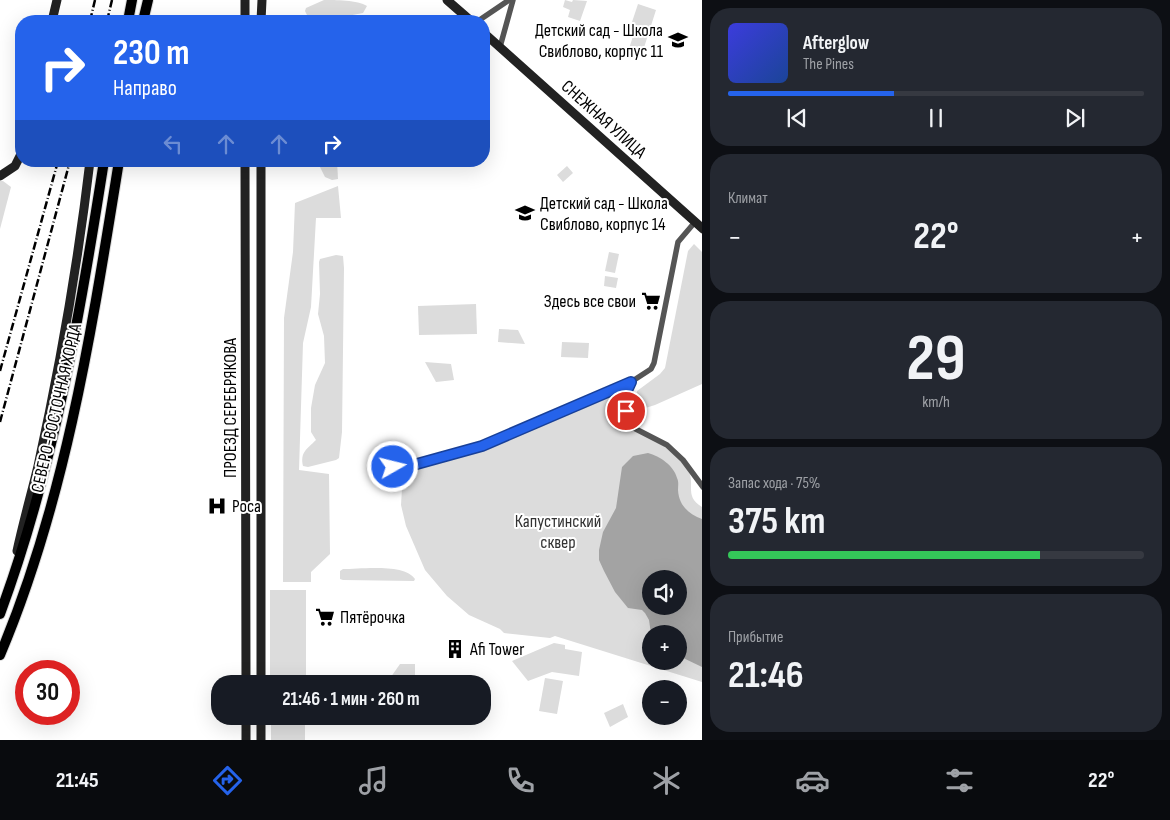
<!DOCTYPE html>
<html lang="ru">
<meta charset="utf-8">
<style>
:root{--surface:#171b24;--page:#242831;--text:#f1f3f6;--muted:#9ea1a6;--line:#363941;--accent:#2563eb}
body{margin:0;font-family:"Sofia Sans Condensed",sans-serif;background:var(--page);color:var(--text);height:100vh;display:flex;flex-direction:column;font-size:19px;white-space:nowrap}
*{box-sizing:border-box;margin:0}
p{font-size:16px;color:var(--muted)}
.icon{flex:none;width:28px;height:28px;fill:none;stroke:currentColor;stroke-width:2;stroke-linecap:round;stroke-linejoin:round}
.map{position:relative;flex:1;overflow:hidden}
.side{display:flex;flex-direction:column;gap:8px;padding:8px;background:#0d0f14;width:468px}
.side>*{flex:none}
.banner{position:absolute;left:15px;top:15px;width:475px;height:152px;border-radius:20px;box-shadow:0 5px 20px #0002;background:#2563eb;color:#fff;overflow:hidden}
.fabs{position:absolute;left:642px;top:570px;display:grid;gap:10px}
.fabs a{display:grid;place-items:center;width:45px;height:45px;border-radius:50%;background:var(--surface);box-shadow:0 5px 20px #0002;font-size:25px}
.speed{position:absolute;left:15px;top:660px;display:flex;gap:10px;font-size:25px;font-weight:700;text-align:center}
.speed>*{display:grid;place-content:center;width:65px;height:65px;border-radius:50%;background:var(--surface);box-shadow:0 5px 20px #0002;line-height:1}
.speed .limit{border:8px solid #d22;background:#fff;color:#111}
.pin{position:absolute;display:grid;place-items:center;width:42px;height:42px;color:#fff;margin:-21px;border:2px solid #fff;border-radius:50%;box-shadow:0 1px 5px #0007}
.me{position:absolute;width:55px;margin:-28px;rotate:82deg;stroke-linejoin:round;filter:drop-shadow(0 0 4px #0008)}
.turn{display:flex;align-items:center;gap:18px;height:105px;padding:0 15px;font-size:22px}
.turn .icon{width:65px;height:65px;stroke-width:2.5}
.turn b{display:block;font-size:35px;line-height:42px}
.lanes{display:flex;align-items:center;height:48px;padding:0 15px;background:#0003;justify-content:center;gap:25px;direction:ltr}
.lanes .off{opacity:.35}
.big{font-size:38px;font-weight:700;line-height:1.1}
.side .widget{flex:1;display:flex;flex-direction:column;justify-content:center;gap:8px;min-width:0;padding:0 18px;border-radius:20px;background:var(--page)}
.side .dial{align-items:center;gap:0}
.dial b{font-size:65px;line-height:1}
.song{display:flex;align-items:center;gap:15px}
.cover{width:60px;height:60px;border-radius:8px;background:linear-gradient(135deg,hsl(240 70% 55%),hsl(220 70% 35%))}
.played{height:5px;border-radius:2px;background:linear-gradient(90deg,var(--accent) 40%,var(--line) 40%)}
.keys{display:flex;justify-content:space-around;direction:ltr}
.heat{display:flex;justify-content:space-between;align-items:center;font-size:28px;direction:ltr}
.charge{height:8px;border-radius:4px;background:linear-gradient(90deg,#34c759 75%,var(--line) 0)}
.trip{position:absolute;left:211px;top:675px;width:280px;height:50px;border-radius:20px;background:var(--surface);box-shadow:0 5px 20px #0002;font-weight:700;line-height:50px;text-align:center}
.tabs{display:flex;height:80px;justify-content:space-around;align-items:center;background:#090b0e;color:var(--muted)}
.tabs .icon{width:35px;height:35px}
.tabs .current{color:var(--accent)}
.tabs b{font-size:22px;color:var(--text)}
main{display:flex;flex:1;min-height:0}
.map>svg:first-child{display:block}
.green{fill:#dcdcdc;fill-rule:evenodd}
.water{fill:#a3a3a3;fill-rule:evenodd}
.lines{fill:none;stroke-linecap:round;stroke-linejoin:round}
.primary-casing{stroke:#dbdbdb;stroke-width:12}
.street{stroke:#555;stroke-width:5.5}
.secondary{stroke:#222;stroke-width:9}
.primary{stroke:#000;stroke-width:10}
.rail{stroke:#000;stroke-width:2.5;stroke-dasharray:8 2.5 1 2.5;stroke-linecap:butt}
.route-casing{stroke:#184099;stroke-width:12}
.route{stroke:#2563eb;stroke-width:9}
.labels{text-anchor:middle;stroke-width:4;stroke-linejoin:round;paint-order:stroke}
.poi-label{font-size:18px;fill:#000;stroke:#fff;text-anchor:start}
.street-label{font-size:18px;fill:#000;stroke:#fff}
.park-label{font-size:18px;fill:#333;stroke:#fff}
</style>
<main>
<div class="map">
<svg width="703" height="740" viewBox="0 0 703 740">
<rect width="100%" height="100%" fill="#fff"/>
<g class="green">
<path d="M324,0C335,0 358,0 367,6L363,13L342,17L339,21H310L305,11L306,8Z"/>
<polygon points="565,0 572,2 573,0 587,1 580,21 568,17 570,10 563,7"/>
<polygon points="638,4 656,10 641,57 628,52 634,33 629,31"/>
<polygon points="317,161 337,161 338,179 332,180 325,177"/>
<polygon points="567,166 573,173 563,182 557,175"/>
<polygon points="0,181 3,181 11,187 0,229"/>
<polygon points="338,186 341,218 316,218 311,307 303,343 299,470 329,474 330,554 311,572 311,582 283,582 284,318 293,252 295,203"/>
<polygon points="694,244 702,252 702,384 655,405 636,411 637,391 660,374 665,368 688,251"/>
<polygon points="609,252 619,254 615,273 605,271"/>
<path d="M336,255L343,256L344,268L342,432L339,458L336,460L308,467L303,466C300,452 307,449 316,440L311,432V408L315,385L325,363L324,336L318,314L320,294L319,262L320,259Z"/>
<polygon points="605,276 618,278 616,288 604,286"/>
<polygon points="476,304 477,334 419,335 418,306"/>
<polygon points="499,329 518,330 525,344 498,342"/>
<polygon points="562,342 589,343 588,358 561,357"/>
<polygon points="425,362 451,364 454,380 436,382"/>
<path d="M623,387L626,421C647,435 670,447 686,467C698,482 682,495 702,507V682L555,636L550,638L504,633L500,629L469,615L447,596L425,570L406,526L401,505L403,472L482,449ZM651,579H679V606H651ZM651,634H679V661H651Z"/>
<path d="M343,569C360,569 405,563 415,579L414,581L343,580L340,579V571Z"/>
<rect x="270" y="590" width="36" height="94"/>
<polygon points="554,643 565,645 565,649 582,652 579,676 552,672 528,681 512,661"/>
<polygon points="400,664 415,664 415,684 386,684"/>
<polygon points="545,678 563,681 557,714 539,711"/>
<polygon points="623,704 628,717 610,727 604,713"/>
<rect x="271" y="716" width="34" height="24"/>
</g>
<path class="water" d="M648,453C660,456 674,466 677,478C679,482 678,486 678,490C679,506 689,514 702,519V667L679,656V634H651L649,620L645,613L642,610L628,608L615,592L604,571L599,560V550L603,532L616,508L622,467L633,456ZM651,579H679V606H651Z"/>
<g class="lines">
<g class="primary-casing">
<g id="primary">
<polyline points="128,21 132,0"/>
<polyline points="143,21 148,0"/>
<path d="M0,614C54,468 80,315 104,161"/>
<path d="M0,655C66,499 92,328 119,161"/>
</g>
</g>
<g class="street">
<polyline points="478,21 509,0"/>
<polyline points="500,47 513,0"/>
<path d="M631,382C623,396 623,411 630,426L667,445L683,460L703,487"/>
<polyline points="380,467 407,467 482,446 631,382 651,369 654,363 678,242 695,222"/>
</g>
<g class="secondary">
<polyline points="245,0 245,21"/>
<polyline points="447,0 471,21"/>
<polyline points="52,21 57,0"/>
<polyline points="261,21 262,0"/>
<polyline points="484,33 703,229"/>
<polyline points="245,161 246,684"/>
<polyline points="0,176 15,166 21,154"/>
<path d="M17,551C23,523 31,495 38,466C60,366 78,263 90,161"/>
<polyline points="261,684 261,161"/>
<polyline points="246,716 246,740"/>
<polyline points="261,716 261,740"/>
</g>
<use href="#primary" class="primary"/>
<g class="rail">
<polyline points="90,21 95,0"/>
<polyline points="107,21 112,0"/>
<polyline points="0,371 58,161"/>
<polyline points="0,422 70,161"/>
</g>
</g>
<g class="lines">
<g class="route-casing">
<polyline id="route" points="393,467 406,467 482,446 631,382 625,395 626,411"/>
</g>
<use href="#route" class="route"/>
</g>
<defs>
<g id="school-bare" transform="scale(1.5)"><path d="M0-5L7-2L0 1L-7-2ZM-4 1L0 2.5L4 1V4Q0 6-4 4Z" fill="#000" stroke="#fff" stroke-width="2.5" paint-order="stroke"/></g>
<g id="supermarket-bare" transform="scale(1.5)"><path d="M-6-5.5h2.5l.6 2H6L4.5 2H-2.5L-4.4-4H-6ZM-1.5 3.2a1.3 1.3 0 1 0 .1 0ZM3 3.2a1.3 1.3 0 1 0 .1 0Z" fill="#000" stroke="#fff" stroke-width="2.5" paint-order="stroke"/></g>
<g id="hospital-bare" transform="scale(1.5)"><path d="M-5-5h3v3.5h4V-5h3V5h-3V1.5h-4V5h-3Z" fill="#000" stroke="#fff" stroke-width="2.5" paint-order="stroke"/></g>
<g id="building-bare" transform="scale(1.5)"><path d="M-4-6H4V6H1V3H-1V6H-4ZM-2.5-4.3h1.7v1.8h-1.7ZM.8-4.3h1.7v1.8H.8ZM-2.5-1h1.7V.8h-1.7ZM.8-1h1.7V.8H.8Z" fill="#000" stroke="#fff" stroke-width="2.5" paint-order="stroke"/></g>
</defs>
<g fill-rule="evenodd">
<use href="#school-bare" x="678" y="40"/>
<use href="#school-bare" x="525" y="213"/>
<use href="#supermarket-bare" x="651" y="301"/>
<use href="#hospital-bare" x="217" y="506"/>
<use href="#supermarket-bare" x="325" y="617"/>
<use href="#building-bare" x="455" y="649"/>
</g>
<g class="labels">
<g class="poi-label">
<text x="663" y="36" text-anchor="end">Детский сад - Школа<tspan x="663" dy="21">Свиблово, корпус 11</tspan></text>
<text x="540" y="209">Детский сад - Школа<tspan x="540" dy="21">Свиблово, корпус 14</tspan></text>
<text x="636" y="307" text-anchor="end">Здесь все свои</text>
<text x="232" y="512">Роса</text>
<text x="340" y="623">Пятёрочка</text>
<text x="470" y="655">Afi Tower</text>
</g>
<g class="street-label">
<text transform="translate(604 119) rotate(42)" y="6">СНЕЖНАЯ УЛИЦА</text>
<text transform="translate(56 408) rotate(-77)" y="6">СЕВЕРО-ВОСТОЧНАЯ ХОРДА</text>
<text transform="translate(230 408) rotate(-90)" y="6">ПРОЕЗД СЕРЕБРЯКОВА</text>
</g>
<g class="park-label">
<text x="558" y="527">Капустинский<tspan x="558" dy="21">сквер</tspan></text>
</g>
</g>
</svg>
<div class="fabs">
<a><svg class="icon" aria-label="sound" viewBox="0 0 24 24"><path d="M4 9h4l5-4v14l-5-4H4zM17 9q2 3 0 6"/></svg></a>
<a>+</a>
<a>−</a>
</div>
<div class="speed"><div class="limit">30</div></div>
<div class="pin" style="left:626px;top:411px;background:#d93025"><svg class="icon" aria-label="arrive" viewBox="0 0 24 24"><path d="M6 21V4h12l-3 4 3 4H6"/></svg></div>
<svg class="me" style="left:393px;top:467px" viewBox="-20 -20 40 40"><circle r="17" fill="#2563eb" stroke="#fff" stroke-width="3"/><path d="M0-11L8 9 0 5-8 9z" fill="#fff"/></svg>
<div class="trip">21:46 · 1 мин · 260 m</div>
<div class="banner">
<div class="turn"><svg class="icon" aria-label="right" viewBox="0 0 24 24"><path d="M7 20v-9h11M14 6l5 5-5 5"/></svg><div><b>230 m</b>Направо</div></div>
<div class="lanes"><svg class="icon off" aria-label="left" viewBox="0 0 24 24"><path d="M17 20v-9H6M10 6l-5 5 5 5"/></svg><svg class="icon off" aria-label="ahead" viewBox="0 0 24 24"><path d="M12 20V5M6 11l6-6 6 6"/></svg><svg class="icon off" aria-label="ahead" viewBox="0 0 24 24"><path d="M12 20V5M6 11l6-6 6 6"/></svg><svg class="icon" aria-label="right" viewBox="0 0 24 24"><path d="M7 20v-9h11M14 6l5 5-5 5"/></svg></div>
</div>
</div>
<section class="side">
<div class="widget">
<div class="song"><i class="cover"></i><div><b>Afterglow</b><p>The Pines</p></div></div>
<div class="played"></div>
<div class="keys"><svg class="icon" aria-label="previous" viewBox="0 0 24 24"><path d="M18 5L8 12l10 7zM5 5v14"/></svg><svg class="icon" aria-label="pause" viewBox="0 0 24 24"><path d="M8 5v14M16 5v14"/></svg><svg class="icon" aria-label="next" viewBox="0 0 24 24"><path d="M6 5l10 7-10 7zM19 5v14"/></svg></div>
</div>
<div class="widget"><p>Климат</p>
<div class="heat"><a>−</a><b class="big">22°</b><a>+</a></div>
</div>
<div class="widget dial"><b>29</b><p>km/h</p></div>
<div class="widget"><p>Запас хода · 75%</p><b class="big">375 km</b><div class="charge"></div></div>
<div class="widget"><p>Прибытие</p><b class="big">21:46</b></div>
</section>
</main>
<nav class="tabs">
<b>21:45</b>
<svg class="icon current" aria-label="directions" viewBox="0 0 24 24"><path d="M12 3l9 9-9 9-9-9zM9 14v-3h6M13 9l2 2-2 2"/></svg>
<svg class="icon" aria-label="music" viewBox="0 0 24 24"><path d="M9 18V5l10-2v13"/><circle cx="6" cy="18" r="3"/><circle cx="16" cy="16" r="3"/></svg>
<svg class="icon" aria-label="phone" viewBox="0 0 24 24"><path d="M5 4h4l2 5-3 2q2 4 5 5l2-3 5 2v4C11 20 4 13 5 4z"/></svg>
<svg class="icon" aria-label="climate" viewBox="0 0 24 24"><path d="M12 3v18M4 7l16 10M4 17L20 7"/></svg>
<svg class="icon" aria-label="car" viewBox="0 0 24 24"><path d="M5 17H2v-5l4-1 3-4h7l3 4 3 1v5h-3M9 17h6M6 11h13"/><circle cx="7" cy="17" r="2"/><circle cx="17" cy="17" r="2"/></svg>
<svg class="icon" aria-label="filters" viewBox="0 0 24 24"><path d="M4 7h16M4 17h16"/><circle cx="9" cy="7" r="2"/><circle cx="15" cy="17" r="2"/></svg>
<b>22°</b>
</nav>
